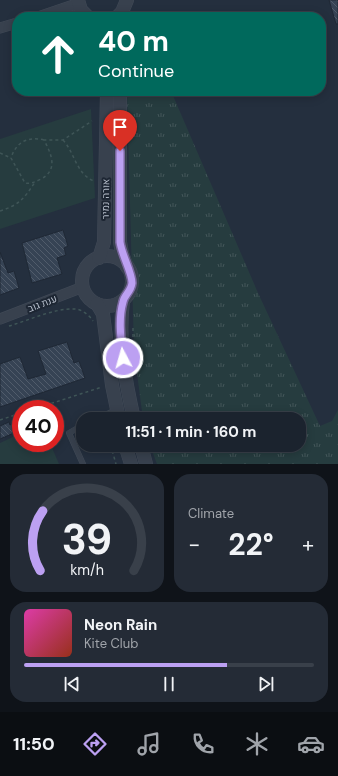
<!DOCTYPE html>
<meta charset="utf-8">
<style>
:root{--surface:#1b232e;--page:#242b36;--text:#f1f3f6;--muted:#a0a4aa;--line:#39404a;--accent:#bca0f2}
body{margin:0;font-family:"DM Sans",Heebo,sans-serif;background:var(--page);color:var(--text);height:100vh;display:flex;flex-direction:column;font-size:15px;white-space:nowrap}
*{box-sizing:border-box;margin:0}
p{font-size:13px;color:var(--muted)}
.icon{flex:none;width:22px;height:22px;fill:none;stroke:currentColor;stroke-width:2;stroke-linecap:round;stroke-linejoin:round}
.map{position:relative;height:464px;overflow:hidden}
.drawer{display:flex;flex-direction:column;gap:10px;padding:10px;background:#0f1319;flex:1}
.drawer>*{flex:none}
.top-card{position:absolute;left:12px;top:12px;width:314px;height:84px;border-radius:16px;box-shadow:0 2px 10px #0003,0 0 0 1px var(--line);background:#00695c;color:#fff;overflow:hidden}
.speed{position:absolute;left:12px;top:400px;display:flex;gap:8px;font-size:20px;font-weight:700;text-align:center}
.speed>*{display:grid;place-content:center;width:52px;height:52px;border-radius:50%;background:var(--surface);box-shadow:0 2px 10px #0003,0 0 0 1px var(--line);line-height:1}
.speed .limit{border:6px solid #d22;background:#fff;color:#111}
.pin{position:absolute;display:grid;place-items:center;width:34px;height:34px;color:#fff;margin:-41px -17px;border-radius:50% 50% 50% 0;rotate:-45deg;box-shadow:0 0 4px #0007}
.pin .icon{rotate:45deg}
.me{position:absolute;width:44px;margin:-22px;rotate:354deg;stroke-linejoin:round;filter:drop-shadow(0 0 3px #0008)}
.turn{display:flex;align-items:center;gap:14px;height:84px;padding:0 20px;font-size:18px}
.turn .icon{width:52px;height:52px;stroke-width:2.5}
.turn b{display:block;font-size:28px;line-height:34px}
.big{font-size:30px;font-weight:700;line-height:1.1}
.drawer .widget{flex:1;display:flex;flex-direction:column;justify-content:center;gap:6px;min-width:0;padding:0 14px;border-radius:16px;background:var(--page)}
.drawer .dial{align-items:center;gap:0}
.dial svg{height:104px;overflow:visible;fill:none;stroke:var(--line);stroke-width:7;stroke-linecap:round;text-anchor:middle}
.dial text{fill:var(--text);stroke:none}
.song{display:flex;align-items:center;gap:12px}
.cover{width:48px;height:48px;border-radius:6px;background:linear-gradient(135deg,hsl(320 70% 55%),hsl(10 70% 35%))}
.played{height:4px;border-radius:2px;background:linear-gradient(90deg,var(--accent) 70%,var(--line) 70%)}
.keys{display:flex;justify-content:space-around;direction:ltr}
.heat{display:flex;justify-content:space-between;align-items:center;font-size:22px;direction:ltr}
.drawer .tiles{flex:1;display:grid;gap:10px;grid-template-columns:1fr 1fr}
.widget:last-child{grid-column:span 2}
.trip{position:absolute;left:76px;top:412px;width:230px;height:40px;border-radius:16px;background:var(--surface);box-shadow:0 2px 10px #0003,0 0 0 1px var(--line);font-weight:700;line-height:40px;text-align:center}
.dock{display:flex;height:64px;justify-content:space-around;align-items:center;background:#0b0e12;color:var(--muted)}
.dock .icon{width:28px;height:28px}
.dock .selected{color:var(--accent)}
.dock b{font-size:18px;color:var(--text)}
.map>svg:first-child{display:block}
.grass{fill:url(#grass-tufts)}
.green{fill:#263c3f}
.building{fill:url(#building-back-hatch);stroke:#1f2835}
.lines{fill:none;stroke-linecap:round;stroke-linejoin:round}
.service-casing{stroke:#414a57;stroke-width:6}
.minor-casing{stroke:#414a57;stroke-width:11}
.tertiary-casing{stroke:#414a57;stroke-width:14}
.path{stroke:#3f5557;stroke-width:1.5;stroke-dasharray:3 3;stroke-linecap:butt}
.service{stroke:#38414e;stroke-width:5}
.minor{stroke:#38414e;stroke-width:10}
.tertiary{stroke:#38414e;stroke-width:13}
.route-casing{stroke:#7a689d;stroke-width:10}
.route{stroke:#bca0f2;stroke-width:7}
.labels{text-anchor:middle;stroke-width:4;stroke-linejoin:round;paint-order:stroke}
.street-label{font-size:10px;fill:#b4bcc9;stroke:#1d2633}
</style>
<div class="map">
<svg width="338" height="464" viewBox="0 0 338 464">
<defs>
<pattern id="grass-tufts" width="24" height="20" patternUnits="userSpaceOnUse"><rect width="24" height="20" fill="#263c3f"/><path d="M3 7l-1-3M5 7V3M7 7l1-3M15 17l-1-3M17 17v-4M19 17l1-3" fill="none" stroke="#435659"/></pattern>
<pattern id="building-back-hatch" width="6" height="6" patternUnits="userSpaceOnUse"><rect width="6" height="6" fill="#364354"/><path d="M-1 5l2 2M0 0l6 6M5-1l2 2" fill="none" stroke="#515c6b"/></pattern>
</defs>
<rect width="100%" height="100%" fill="#242f3e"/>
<polygon class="grass" points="127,91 171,91 258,293 320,426 332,421 338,410 338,464 157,464 150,445 299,445 299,419 143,419 134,350"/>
<g class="green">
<polygon points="91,109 95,198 0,229 0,139"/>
<polygon points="21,433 21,443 50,443 59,464 0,464 0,443"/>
</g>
<g class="building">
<polygon points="329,0 338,0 338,24 336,24"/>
<polygon points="63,230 68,246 64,248 66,255 57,258 62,274 32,283 22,243"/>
<polygon points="0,252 8,273 14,271 19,288 0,295"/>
<polygon points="67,342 74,363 79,361 85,378 0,407 0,364 20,357 28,379 46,374 38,351"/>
<polygon points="21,419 21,430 0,439 0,426 9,422 10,425"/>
</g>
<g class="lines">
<g class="service-casing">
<g id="service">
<polyline points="96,419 116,410"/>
<polyline points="83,425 69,433 83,464"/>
</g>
</g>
<g class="minor-casing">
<g id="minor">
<polyline points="38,17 79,3"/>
<polyline points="0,28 17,23"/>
<polyline points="0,319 83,287"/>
</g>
</g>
<g class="tertiary-casing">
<g id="tertiary">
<polyline points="78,0 81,10 88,17"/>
<polyline points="117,17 122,12 127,0"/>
<polyline points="120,91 120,242 122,253 127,267"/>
<circle cx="107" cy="281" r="25"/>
<polyline points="99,258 104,242 107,91"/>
<path d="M123,301C118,341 125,380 134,419"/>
<polyline points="97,304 103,314 112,385 119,419"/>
<polyline points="125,445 131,464"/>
<polyline points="141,445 146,464"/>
</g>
</g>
<g class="path">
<path d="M44,140C28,136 16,142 11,158L25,183C31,184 35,182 41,179C58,170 52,155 44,140H63L92,121"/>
<path d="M63,140C75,153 76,174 94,181"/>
<polyline points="0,153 11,158"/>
<path d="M0,211C19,205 24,199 35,182"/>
<polyline points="132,296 136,272"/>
<path d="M9,326C30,320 54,308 75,309C82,309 90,316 93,321"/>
<polyline points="133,328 133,338"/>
<polyline points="34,409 102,387"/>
<polyline points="0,420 21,413"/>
<polyline points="113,445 112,450 116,464"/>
</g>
<use href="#service" class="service"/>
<use href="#minor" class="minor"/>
<use href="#tertiary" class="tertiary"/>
</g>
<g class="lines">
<g class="route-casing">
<path id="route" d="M120,151V242C122,256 132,272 132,283C131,292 124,295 123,302C118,319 121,340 123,358"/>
</g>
<use href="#route" class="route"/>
</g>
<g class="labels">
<g class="street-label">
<text transform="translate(105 199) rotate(-89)" y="4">אורה נמיר</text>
<text transform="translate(42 303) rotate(-21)" y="4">ענת גוב</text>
</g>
</g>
</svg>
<div class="speed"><div class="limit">40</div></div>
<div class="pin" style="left:120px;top:151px;background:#d93025"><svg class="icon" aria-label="arrive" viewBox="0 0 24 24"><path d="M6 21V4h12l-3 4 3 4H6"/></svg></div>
<svg class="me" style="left:123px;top:358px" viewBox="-20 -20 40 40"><circle r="17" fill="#bca0f2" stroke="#fff" stroke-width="3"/><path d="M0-11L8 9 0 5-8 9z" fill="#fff"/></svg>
<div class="trip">11:51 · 1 min · 160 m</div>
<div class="top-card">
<div class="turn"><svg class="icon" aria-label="ahead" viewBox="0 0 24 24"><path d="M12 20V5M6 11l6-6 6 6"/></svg><div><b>40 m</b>Continue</div></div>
</div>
</div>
<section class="drawer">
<div class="tiles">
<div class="widget dial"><svg viewBox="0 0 100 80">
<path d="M14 69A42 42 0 1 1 86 69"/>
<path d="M14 69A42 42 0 0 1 16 23" stroke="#bca0f2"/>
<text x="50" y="56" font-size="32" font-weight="700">39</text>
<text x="50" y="72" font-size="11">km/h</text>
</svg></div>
<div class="widget"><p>Climate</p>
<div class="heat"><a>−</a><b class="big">22°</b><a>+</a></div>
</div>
<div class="widget">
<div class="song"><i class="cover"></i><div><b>Neon Rain</b><p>Kite Club</p></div></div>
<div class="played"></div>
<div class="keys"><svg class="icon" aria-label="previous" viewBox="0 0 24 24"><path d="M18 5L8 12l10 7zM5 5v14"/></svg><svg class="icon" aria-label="pause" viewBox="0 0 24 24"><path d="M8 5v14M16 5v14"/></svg><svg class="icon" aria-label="next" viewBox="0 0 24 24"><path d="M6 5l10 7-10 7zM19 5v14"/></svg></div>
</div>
</div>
</section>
<nav class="dock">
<b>11:50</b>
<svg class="icon selected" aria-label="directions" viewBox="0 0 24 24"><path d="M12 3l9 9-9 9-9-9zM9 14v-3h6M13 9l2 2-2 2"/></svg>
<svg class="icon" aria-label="music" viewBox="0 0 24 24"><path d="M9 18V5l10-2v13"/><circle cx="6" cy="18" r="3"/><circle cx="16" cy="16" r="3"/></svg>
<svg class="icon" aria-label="phone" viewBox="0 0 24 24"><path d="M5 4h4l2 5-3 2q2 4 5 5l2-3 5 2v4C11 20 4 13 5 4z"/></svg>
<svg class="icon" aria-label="climate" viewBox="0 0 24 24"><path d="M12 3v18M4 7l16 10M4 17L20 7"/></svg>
<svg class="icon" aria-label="car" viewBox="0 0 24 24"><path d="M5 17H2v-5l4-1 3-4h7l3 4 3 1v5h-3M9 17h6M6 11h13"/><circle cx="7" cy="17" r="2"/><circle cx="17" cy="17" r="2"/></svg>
</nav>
